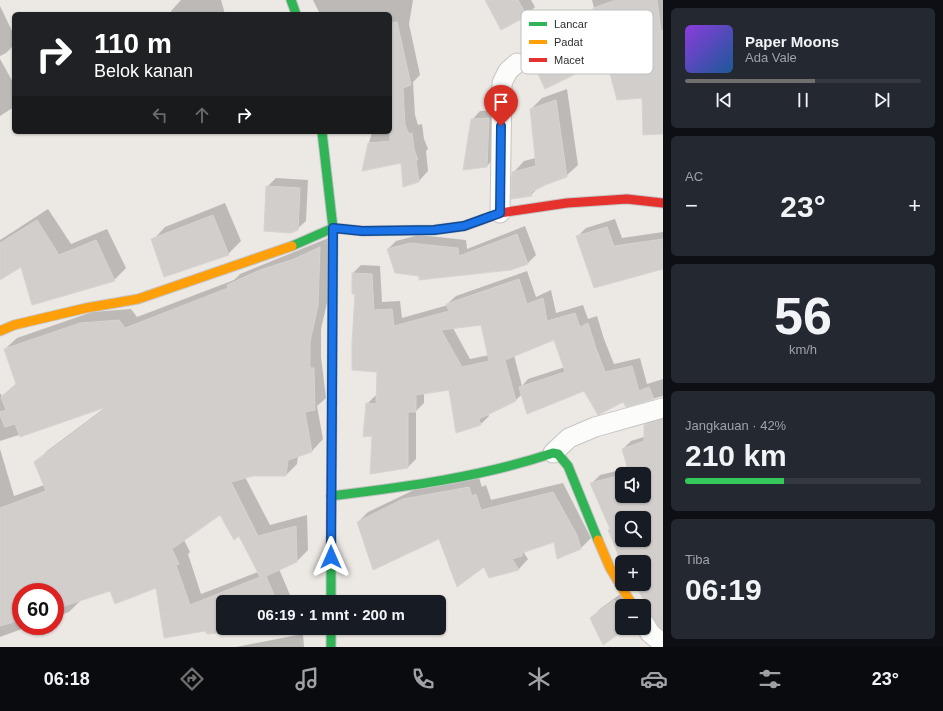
<!DOCTYPE html>
<html lang="id">
<meta charset="utf-8">
<style>
:root{--surface:#171b24;--page:#242831;--text:#f1f3f6;--muted:#9ea1a6;--line:#363941;--accent:#706f6e}
body{margin:0;font-family:Arial,sans-serif;background:var(--page);color:var(--text);height:100vh;display:flex;flex-direction:column;font-size:15px;white-space:nowrap}
*{box-sizing:border-box;margin:0}
p{font-size:13px;color:var(--muted)}
.icon{flex:none;width:22px;height:22px;fill:none;stroke:currentColor;stroke-width:2;stroke-linecap:round;stroke-linejoin:round}
.map{position:relative;flex:1;overflow:hidden}
.drawer{display:flex;flex-direction:column;gap:8px;padding:8px;background:#0d0f14;width:280px}
.drawer>*{flex:none}
.guide{position:absolute;left:12px;top:12px;width:380px;height:122px;border-radius:6px;box-shadow:0 1px 3px #0004;background:#202124;color:#fff;overflow:hidden}
.fabs{position:absolute;left:615px;top:467px;display:grid;gap:8px}
.fabs a{display:grid;place-items:center;width:36px;height:36px;border-radius:6px;background:var(--surface);box-shadow:0 1px 3px #0004;font-size:20px}
.speed{position:absolute;left:12px;top:583px;display:flex;gap:8px;font-size:20px;font-weight:700;text-align:center}
.speed>*{display:grid;place-content:center;width:52px;height:52px;border-radius:50%;background:var(--surface);box-shadow:0 1px 3px #0004;line-height:1}
.speed .limit{border:6px solid #d22;background:#fff;color:#111}
.pin{position:absolute;display:grid;place-items:center;width:34px;height:34px;color:#fff;margin:-41px -17px;border-radius:50% 50% 50% 0;rotate:-45deg;box-shadow:0 0 4px #0007}
.pin .icon{rotate:45deg}
.me{position:absolute;width:44px;margin:-22px;rotate:0deg;stroke-linejoin:round;filter:drop-shadow(0 0 3px #0008)}
.turn{display:flex;align-items:center;gap:14px;height:84px;padding:0 16px;font-size:18px}
.turn .icon{width:52px;height:52px;stroke-width:2.5}
.turn b{display:block;font-size:28px;line-height:34px}
.lanes{display:flex;align-items:center;height:38px;padding:0 16px;background:#0003;justify-content:center;gap:20px;direction:ltr}
.lanes .off{opacity:.35}
.big{font-size:30px;font-weight:600;line-height:1.1}
.drawer .tile{flex:1;display:flex;flex-direction:column;justify-content:center;gap:6px;min-width:0;padding:0 14px;border-radius:6px;background:var(--page)}
.drawer .dial{align-items:center;gap:0}
.dial b{font-size:52px;line-height:1}
.song{display:flex;align-items:center;gap:12px}
.cover{width:48px;height:48px;border-radius:6px;background:linear-gradient(135deg,hsl(270 70% 55%),hsl(210 70% 35%))}
.played{height:4px;border-radius:2px;background:linear-gradient(90deg,var(--accent) 55%,var(--line) 55%)}
.keys{display:flex;justify-content:space-around;direction:ltr}
.heat{display:flex;justify-content:space-between;align-items:center;font-size:22px;direction:ltr}
.charge{height:6px;border-radius:3px;background:linear-gradient(90deg,#34c759 42%,var(--line) 0)}
.trip{position:absolute;left:216px;top:595px;width:230px;height:40px;border-radius:6px;background:var(--surface);box-shadow:0 1px 3px #0004;font-weight:600;line-height:40px;text-align:center}
.tabs{display:flex;height:64px;justify-content:space-around;align-items:center;background:#090b0e;color:var(--muted)}
.tabs .icon{width:28px;height:28px}
.tabs .on{color:var(--accent)}
.tabs b{font-size:18px;color:var(--text)}
main{display:flex;flex:1;min-height:0}
.map>svg:first-child{display:block}
.shadow{fill:#0003;fill-rule:evenodd}
.building{fill:#d1cecb;stroke:#d7d4d0;fill-rule:evenodd}
.lines{fill:none;stroke-linecap:round;stroke-linejoin:round}
.street-casing{stroke:#c5c4c5;stroke-width:21}
.fast-casing{stroke:#c5c4c5;stroke-width:11}
.slow-casing{stroke:#c5c4c5;stroke-width:11}
.jam-casing{stroke:#c5c4c5;stroke-width:11}
.street{stroke:#fcfcfb;stroke-width:19}
.fast{stroke:#30b455;stroke-width:9}
.slow{stroke:#ff9f0a;stroke-width:9}
.jam{stroke:#e5322d;stroke-width:9}
.route-casing{stroke:#114b97;stroke-width:10}
.route{stroke:#1a73e8;stroke-width:7}
.key{fill:#fff;stroke:#c0c0c0;stroke-width:1}
.key-label{font-size:11px;fill:#2e2e2e}
</style>
<main>
<div class="map">
<svg width="663" height="647" viewBox="0 0 663 647">
<rect width="100%" height="100%" fill="#ece8e4"/>
<g class="shadow">
<polygon points="181,0 221,0 225,14 172,14 171,11"/>
<polygon points="313,0 413,0 409,24 420,75 413,82 415,115 418,125 422,124 424,139 428,149 426,151 428,171 419,181 402,162 365,157 372,132 390,132 390,14 320,14"/>
<polygon points="486,0 531,0 535,7 526,16"/>
<polygon points="592,0 663,0 663,133 643,97 607,58 534,63 547,51 564,49 571,42 600,30"/>
<polygon points="0,6 14,35 14,45 6,53 0,56"/>
<polygon points="0,59 14,84 14,107 0,116"/>
<polygon points="567,89 578,165 566,176 539,187 531,195 513,173 524,161 536,158 531,109 542,98"/>
<polygon points="497,110 495,157 487,166 472,120 480,111"/>
<polygon points="276,178 308,180 306,221 297,229 267,187"/>
<polygon points="225,203 241,241 228,254 153,240 165,227"/>
<polygon points="48,209 71,244 107,229 126,268 114,280 33,303 22,266 0,279 0,240"/>
<polygon points="615,219 622,238 663,232 663,268 578,236 586,228"/>
<polygon points="525,226 536,255 528,263 420,275 388,249 396,241 419,235 466,240 467,249"/>
<path d="M331,237L329,294L321,329V357L326,398L317,406L323,439L312,451L298,456L297,464L286,475L253,474L245,477L270,525L307,515L308,550L296,562L279,569L293,602H223V627L156,586L111,589L81,600L69,612L55,617V592H21V626H30L0,637V449L14,496L44,485L36,463L47,451L106,407L0,441V393L2,396L17,383L5,349L17,338L92,312L131,309L137,317L234,280L240,274ZM220,513L240,535L258,572L201,594L188,554L190,552L184,540Z"/>
<path d="M361,265L380,266L382,302L400,301L402,318L448,305L447,304L456,296L527,271L536,297L551,290L556,313L583,305L588,319L597,316L604,339L614,364L640,358L647,384L663,379V396L626,406L624,400L584,390L522,394L515,401L488,413L489,416L481,424L457,432L450,389L424,393V403L416,411V459L408,467L373,435L367,404L375,396H378V371L356,293L353,273ZM482,324L489,355L470,359L453,328ZM555,338L565,367L528,379L522,386L514,355Z"/>
<path d="M663,414V601L646,606L645,600L635,584H644V562H622L611,528L592,483L600,475L625,469L628,465L623,449L631,441L650,435L645,425L654,417ZM622,474H644V496H622ZM622,518H644V540H622Z"/>
<polygon points="479,478 482,487 486,485 491,500 563,483 591,538 581,548 558,558 555,541 527,550 524,553 528,559 519,569 490,577 485,566 439,538 358,522 368,512 414,490"/>
<polygon points="623,592 622,628 625,628 601,638 591,618 600,609"/>
<polygon points="303,634 304,647 236,647"/>
</g>
<g class="building">
<polygon points="485,0 518,0 527,16 501,30"/>
<polygon points="616,0 657,0 661,31 663,30 663,134 643,135 642,98 617,100 606,59 545,89 533,63 542,59 537,28 557,20 567,49 601,35 593,8"/>
<polygon points="397,22 411,85 403,88 405,125 409,134 412,133 414,149 418,160 416,160 419,182 403,187 401,163 362,171 368,143 390,141 390,23"/>
<polygon points="556,100 567,177 545,185 531,192 532,196 511,199 512,172 536,166 530,109"/>
<polygon points="489,118 487,167 463,170 471,119"/>
<polygon points="266,186 300,188 298,230 291,233 264,231"/>
<polygon points="213,215 229,255 164,277 151,239"/>
<polygon points="37,220 59,255 96,240 115,281 32,305 21,267 0,280 0,243"/>
<polygon points="607,227 614,246 663,239 663,269 594,288 576,236"/>
<polygon points="517,234 528,264 511,270 419,280 419,276 395,273 387,249 410,243 458,248 459,256"/>
<path d="M320,247L318,306L310,342V368H314L315,410L305,412L312,452L288,460L286,476H253L231,482L258,536L296,526L297,562L266,576L277,602H223V628H241L242,631L207,634L205,631L164,638L156,588L115,604L110,591L55,609V592H21V620L0,626V508L46,491L34,462L109,406L20,437L15,424L5,427L0,415V412L6,410L1,397L16,384L4,349L80,323L119,320L125,328L228,288L227,285L260,270L294,259ZM220,515L234,540L239,536L260,577L190,605L176,565L179,564L172,549Z"/>
<path d="M352,273L372,274L374,310L392,309L394,326L449,311L446,304L519,279L527,304L543,298L547,321L575,313L580,327L588,323L596,348L605,372L632,366L639,391L649,387L654,399L626,407L623,402L598,415L584,391L527,414L519,387L565,372L554,340L505,360L516,401L479,419L481,425L456,433L449,390L416,395V412H408V468L370,474L372,436L363,437L366,403L376,404L377,372L352,370V343L355,294H352ZM481,325L489,361L462,367L441,330Z"/>
<path d="M663,419V630L658,626L650,614L644,612L645,606L644,600L634,584H644V562H622V564L608,530L610,529L590,483L621,475L620,472L628,470L622,449L644,441V425ZM622,474H644V496H622ZM622,518H644V540H622Z"/>
<polygon points="469,487 472,496 476,494 481,510 553,492 577,535 581,549 557,559 554,542 522,553 522,556 512,559 519,570 489,578 484,567 457,587 439,539 373,570 357,522 403,499"/>
<polygon points="614,600 622,612 622,628 627,628 603,645 590,618"/>
</g>
<g class="lines">
<g class="street-casing">
<g id="street">
<polyline points="500,213 502,83 508,71 517,63"/>
<polyline points="553,453 569,438 595,427 663,408"/>
<polyline points="644,623 650,633 663,644"/>
</g>
</g>
<g class="fast-casing">
<g id="fast">
<polyline points="291,0 296,14"/>
<polyline points="322,132 333,228 332,403"/>
<polyline points="292,246 333,228 363,231 434,230 464,226 481,220"/>
<path d="M331,496C405,487 482,477 553,453L558,454L568,466L598,540"/>
<polyline points="331,602 331,542"/>
<polyline points="331,628 331,647"/>
</g>
</g>
<g class="slow-casing">
<g id="slow">
<polyline points="0,331 14,325 86,308 138,299 292,246"/>
<polyline points="598,540 610,568 633,606"/>
</g>
</g>
<g class="jam-casing">
<g id="jam">
<polyline points="481,220 500,213 567,203 627,199 663,203"/>
<polyline points="331,542 332,403"/>
</g>
</g>
<use href="#street" class="street"/>
<use href="#fast" class="fast"/>
<use href="#slow" class="slow"/>
<use href="#jam" class="jam"/>
</g>
<g class="lines">
<g class="route-casing">
<polyline id="route" points="331,557 333,228 362,231 434,230 464,226 500,213 501,126"/>
</g>
<use href="#route" class="route"/>
</g>
<rect x="521" y="10" width="132" height="64" rx="6" class="key"/>
<rect x="529" y="22" width="18" height="4" fill="#30b455"/>
<rect x="529" y="40" width="18" height="4" fill="#ff9f0a"/>
<rect x="529" y="58" width="18" height="4" fill="#e5322d"/>
<g class="key-label">
<text x="554" y="28">Lancar</text>
<text x="554" y="46">Padat</text>
<text x="554" y="64">Macet</text>
</g>
</svg>
<div class="fabs">
<a><svg class="icon" aria-label="sound" viewBox="0 0 24 24"><path d="M4 9h4l5-4v14l-5-4H4zM17 9q2 3 0 6"/></svg></a>
<a><svg class="icon" aria-label="search" viewBox="0 0 24 24"><circle cx="10" cy="10" r="6"/><path d="M15 15l6 6"/></svg></a>
<a>+</a>
<a>−</a>
</div>
<div class="speed"><div class="limit">60</div></div>
<div class="pin" style="left:501px;top:126px;background:#d93025"><svg class="icon" aria-label="arrive" viewBox="0 0 24 24"><path d="M6 21V4h12l-3 4 3 4H6"/></svg></div>
<svg class="me" style="left:331px;top:557px" viewBox="-20 -20 40 40"><path d="M0-17L14 15 0 8-14 15z" fill="#1a73e8" stroke="#fff" stroke-width="4"/></svg>
<div class="trip">06:19 · 1 mnt · 200 m</div>
<div class="guide">
<div class="turn"><svg class="icon" aria-label="right" viewBox="0 0 24 24"><path d="M7 20v-9h11M14 6l5 5-5 5"/></svg><div><b>110 m</b>Belok kanan</div></div>
<div class="lanes"><svg class="icon off" aria-label="left" viewBox="0 0 24 24"><path d="M17 20v-9H6M10 6l-5 5 5 5"/></svg><svg class="icon off" aria-label="ahead" viewBox="0 0 24 24"><path d="M12 20V5M6 11l6-6 6 6"/></svg><svg class="icon" aria-label="right" viewBox="0 0 24 24"><path d="M7 20v-9h11M14 6l5 5-5 5"/></svg></div>
</div>
</div>
<section class="drawer">
<div class="tile">
<div class="song"><i class="cover"></i><div><b>Paper Moons</b><p>Ada Vale</p></div></div>
<div class="played"></div>
<div class="keys"><svg class="icon" aria-label="previous" viewBox="0 0 24 24"><path d="M18 5L8 12l10 7zM5 5v14"/></svg><svg class="icon" aria-label="pause" viewBox="0 0 24 24"><path d="M8 5v14M16 5v14"/></svg><svg class="icon" aria-label="next" viewBox="0 0 24 24"><path d="M6 5l10 7-10 7zM19 5v14"/></svg></div>
</div>
<div class="tile"><p>AC</p>
<div class="heat"><a>−</a><b class="big">23°</b><a>+</a></div>
</div>
<div class="tile dial"><b>56</b><p>km/h</p></div>
<div class="tile"><p>Jangkauan · 42%</p><b class="big">210 km</b><div class="charge"></div></div>
<div class="tile"><p>Tiba</p><b class="big">06:19</b></div>
</section>
</main>
<nav class="tabs">
<b>06:18</b>
<svg class="icon on" aria-label="directions" viewBox="0 0 24 24"><path d="M12 3l9 9-9 9-9-9zM9 14v-3h6M13 9l2 2-2 2"/></svg>
<svg class="icon" aria-label="music" viewBox="0 0 24 24"><path d="M9 18V5l10-2v13"/><circle cx="6" cy="18" r="3"/><circle cx="16" cy="16" r="3"/></svg>
<svg class="icon" aria-label="phone" viewBox="0 0 24 24"><path d="M5 4h4l2 5-3 2q2 4 5 5l2-3 5 2v4C11 20 4 13 5 4z"/></svg>
<svg class="icon" aria-label="climate" viewBox="0 0 24 24"><path d="M12 3v18M4 7l16 10M4 17L20 7"/></svg>
<svg class="icon" aria-label="car" viewBox="0 0 24 24"><path d="M5 17H2v-5l4-1 3-4h7l3 4 3 1v5h-3M9 17h6M6 11h13"/><circle cx="7" cy="17" r="2"/><circle cx="17" cy="17" r="2"/></svg>
<svg class="icon" aria-label="filters" viewBox="0 0 24 24"><path d="M4 7h16M4 17h16"/><circle cx="9" cy="7" r="2"/><circle cx="15" cy="17" r="2"/></svg>
<b>23°</b>
</nav>
